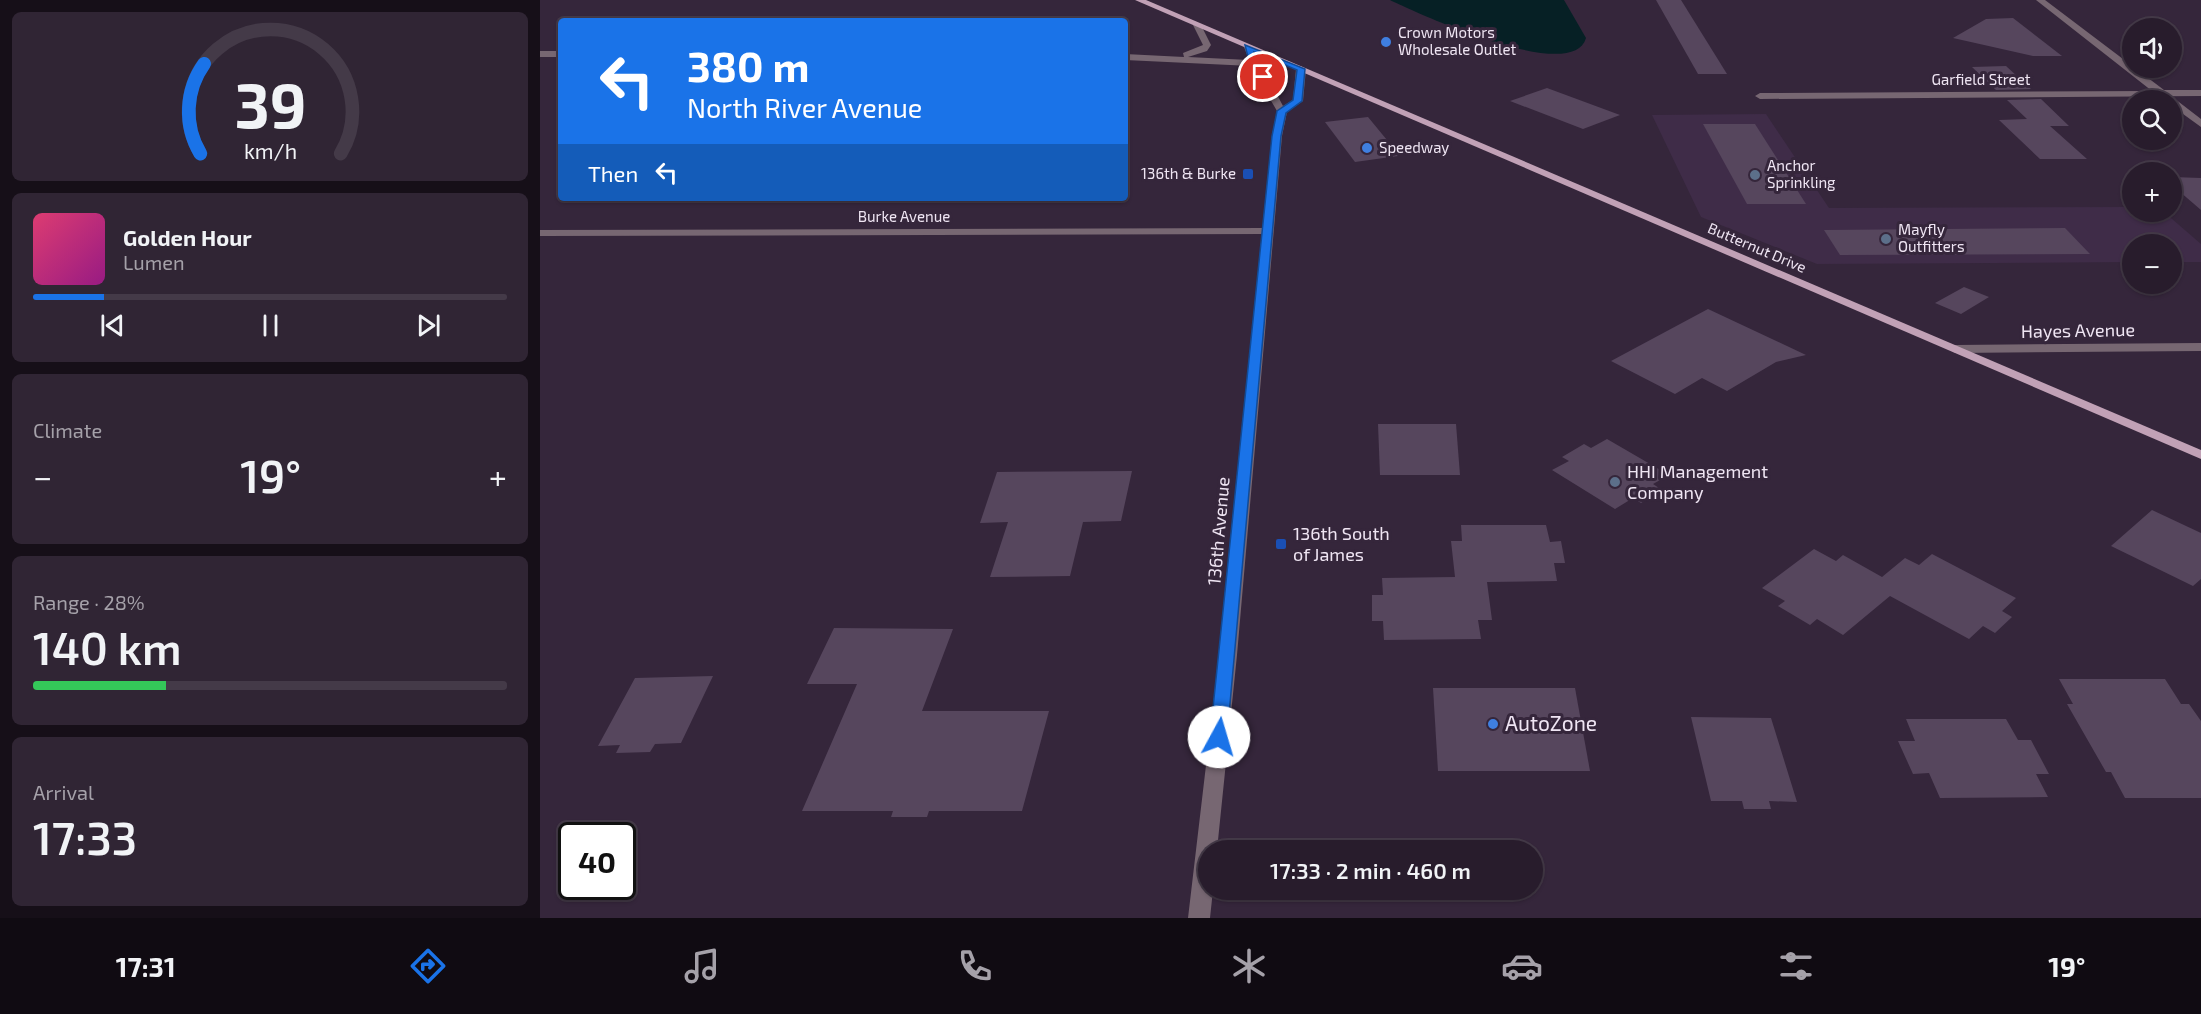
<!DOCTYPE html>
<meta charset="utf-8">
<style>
:root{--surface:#281c2c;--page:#302534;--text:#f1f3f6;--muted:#a5a1a9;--line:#443a48;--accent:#1a73e8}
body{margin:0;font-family:"Exo 2",sans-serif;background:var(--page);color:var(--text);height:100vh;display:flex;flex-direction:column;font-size:22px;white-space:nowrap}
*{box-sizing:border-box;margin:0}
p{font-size:20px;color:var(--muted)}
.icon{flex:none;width:33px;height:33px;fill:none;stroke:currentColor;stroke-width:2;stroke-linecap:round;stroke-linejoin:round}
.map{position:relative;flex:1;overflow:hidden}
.details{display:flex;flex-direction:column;gap:12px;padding:12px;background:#160f18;width:540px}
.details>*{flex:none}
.banner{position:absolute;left:18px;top:18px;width:570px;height:183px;border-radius:6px;box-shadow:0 2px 4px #0004,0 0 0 2px var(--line);background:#1a73e8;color:#fff;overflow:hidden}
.fabs{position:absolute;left:1582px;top:18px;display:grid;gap:12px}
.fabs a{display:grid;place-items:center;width:60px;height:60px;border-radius:50%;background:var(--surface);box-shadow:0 2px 4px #0004,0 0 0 2px var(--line);font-size:30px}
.speed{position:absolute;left:18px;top:822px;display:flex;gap:12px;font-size:30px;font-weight:700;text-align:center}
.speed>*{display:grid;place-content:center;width:78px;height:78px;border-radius:50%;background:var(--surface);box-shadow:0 2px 4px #0004,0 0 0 2px var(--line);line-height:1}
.speed .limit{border:3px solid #111;border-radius:9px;background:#fff;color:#111}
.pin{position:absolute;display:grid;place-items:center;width:51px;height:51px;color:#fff;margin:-26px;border:3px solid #fff;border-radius:50%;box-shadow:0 2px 6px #0007}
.me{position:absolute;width:66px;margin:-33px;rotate:6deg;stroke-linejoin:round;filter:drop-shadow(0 0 4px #0008)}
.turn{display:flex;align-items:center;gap:21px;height:126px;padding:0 30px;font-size:27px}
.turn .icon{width:78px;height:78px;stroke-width:2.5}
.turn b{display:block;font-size:42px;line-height:51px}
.then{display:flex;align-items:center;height:57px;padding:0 30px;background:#0003;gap:12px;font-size:22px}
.big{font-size:45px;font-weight:600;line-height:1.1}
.details .card{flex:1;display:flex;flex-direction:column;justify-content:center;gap:9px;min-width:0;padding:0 21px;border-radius:9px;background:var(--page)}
.details .dial{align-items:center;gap:0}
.dial svg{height:156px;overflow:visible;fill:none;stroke:var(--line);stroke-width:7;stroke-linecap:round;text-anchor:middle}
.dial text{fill:var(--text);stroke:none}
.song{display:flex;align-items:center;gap:18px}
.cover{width:72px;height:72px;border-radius:9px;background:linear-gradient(135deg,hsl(340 70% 55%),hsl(310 70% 35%))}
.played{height:6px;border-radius:3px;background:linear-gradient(90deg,var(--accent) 15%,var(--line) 15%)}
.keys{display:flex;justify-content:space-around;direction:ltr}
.heat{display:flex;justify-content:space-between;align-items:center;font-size:33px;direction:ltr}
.charge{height:9px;border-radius:4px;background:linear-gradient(90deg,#34c759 28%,var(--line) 0)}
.trip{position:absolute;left:658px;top:840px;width:345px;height:60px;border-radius:30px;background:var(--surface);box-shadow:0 2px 4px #0004,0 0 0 2px var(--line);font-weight:600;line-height:60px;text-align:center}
.tabs{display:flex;height:96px;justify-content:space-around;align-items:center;background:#100b12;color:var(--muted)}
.tabs .icon{width:42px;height:42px}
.tabs .on{color:var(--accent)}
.tabs b{font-size:27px;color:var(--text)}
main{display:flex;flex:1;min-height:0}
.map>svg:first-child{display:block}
.built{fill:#3f2c48}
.water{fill:#062025}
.building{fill:#56465d}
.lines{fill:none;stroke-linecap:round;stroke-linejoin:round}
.minor{fill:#776772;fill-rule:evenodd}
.major{fill:#c1a1b6;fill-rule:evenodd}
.route{fill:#1a73e8;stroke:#114b97;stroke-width:1.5}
.shop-dot{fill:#3f7fe0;stroke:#35263b;stroke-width:2}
.transit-dot{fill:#1a4fb4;stroke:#35263b;stroke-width:2}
.service-dot{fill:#5c6f8a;stroke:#35263b;stroke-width:2}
.labels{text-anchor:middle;stroke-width:6;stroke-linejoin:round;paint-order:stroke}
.far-poi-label{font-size:15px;fill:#efe5f3;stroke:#35263b;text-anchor:start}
.far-street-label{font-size:15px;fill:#efe5f3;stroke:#35263b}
.street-label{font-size:18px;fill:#efe5f3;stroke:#35263b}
.poi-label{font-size:18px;fill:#efe5f3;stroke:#35263b;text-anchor:start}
.near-poi-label{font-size:21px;fill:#efe5f3;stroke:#35263b;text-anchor:start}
</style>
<main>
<section class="details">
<div class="card dial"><svg viewBox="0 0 100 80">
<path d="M14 69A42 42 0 1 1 86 69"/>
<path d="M14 69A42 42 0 0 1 16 23" stroke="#1a73e8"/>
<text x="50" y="56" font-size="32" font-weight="700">39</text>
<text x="50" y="72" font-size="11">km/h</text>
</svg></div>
<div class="card">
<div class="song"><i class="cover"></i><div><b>Golden Hour</b><p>Lumen</p></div></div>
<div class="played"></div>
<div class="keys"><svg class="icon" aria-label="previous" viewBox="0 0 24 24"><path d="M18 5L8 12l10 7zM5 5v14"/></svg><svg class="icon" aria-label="pause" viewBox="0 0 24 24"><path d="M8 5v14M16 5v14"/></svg><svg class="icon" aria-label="next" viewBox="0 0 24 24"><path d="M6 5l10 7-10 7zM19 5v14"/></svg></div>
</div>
<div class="card"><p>Climate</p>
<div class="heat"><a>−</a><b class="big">19°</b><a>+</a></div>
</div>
<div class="card"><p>Range · 28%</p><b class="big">140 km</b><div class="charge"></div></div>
<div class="card"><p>Arrival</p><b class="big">17:33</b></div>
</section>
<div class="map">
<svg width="1661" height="918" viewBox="0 0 1661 918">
<rect width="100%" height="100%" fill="#35263b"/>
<polygon class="built" points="1226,114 1289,208 1593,207 1593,212 1624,212 1661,244 1661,262 1632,262 1632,244 1593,244 1593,262 1277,264 1161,217 1112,115"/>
<path class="water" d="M850,0H1024L1046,38C1033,85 879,14 850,0Z"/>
<g class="building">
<polygon points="1116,0 1141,0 1187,74 1158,74"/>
<polygon points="1473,18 1522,56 1493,56 1413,38 1446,19"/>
<polygon points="1466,66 1491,89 1456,90 1432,67"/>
<polygon points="1007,88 1080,115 1043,129 970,101"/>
<polygon points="1501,99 1529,126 1510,126 1547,159 1500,159 1459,120 1487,119 1467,100"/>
<polygon points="828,117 856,151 854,152 858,156 815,162 785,122"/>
<polygon points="1163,124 1215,124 1266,204 1207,204"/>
<polygon points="1632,177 1661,178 1661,210 1632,185"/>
<polygon points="1525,228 1550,254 1300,255 1284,230"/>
<polygon points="1424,287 1449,297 1421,314 1395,303"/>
<polygon points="1168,309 1266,355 1236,362 1187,391 1162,378 1135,394 1071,361"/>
<polygon points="838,424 916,424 920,475 840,475"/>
<polygon points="1067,439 1129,475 1113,484 1122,490 1101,503 1093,498 1075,509 1012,470 1029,461 1022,457 1044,444 1051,448"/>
<polygon points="592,471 581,521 543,522 530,576 450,577 468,522 440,523 457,472"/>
<polygon points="1612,510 1661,533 1661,579 1653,586 1571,546"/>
<polygon points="921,525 1006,525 1010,542 1021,541 1025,563 1014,563 1017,581 947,582 952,620 938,620 941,639 844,640 843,621 832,621 832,595 843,595 842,578 915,577 911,541 922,541"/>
<polygon points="1274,549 1296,561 1303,555 1342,577 1365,558 1379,565 1392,554 1476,598 1462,611 1472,617 1455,633 1443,626 1429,639 1350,596 1303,635 1277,619 1270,625 1238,606 1245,601 1222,588"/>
<polygon points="294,628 413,629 382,711 509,711 482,811 389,811 387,817 351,817 353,811 262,811 317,684 267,684"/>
<polygon points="173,676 141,743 115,744 110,752 76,753 80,745 58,746 95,678"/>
<polygon points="1519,679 1625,679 1641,704 1649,704 1661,721 1661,798 1585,798 1571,772 1566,772 1527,704 1533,704"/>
<polygon points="893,688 1035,688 1050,771 898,771"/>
<polygon points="1151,717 1231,718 1257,802 1229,801 1231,809 1204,809 1202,801 1171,801"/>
<polygon points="1366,719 1466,719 1478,740 1491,740 1509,774 1496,774 1508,797 1400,798 1389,773 1373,774 1358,741 1375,741"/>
</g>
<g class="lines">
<g class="minor">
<polygon points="1496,0 1505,0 1624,90 1661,90 1661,96 1220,99 1215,96 1220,93 1612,91"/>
<polygon points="657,22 661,25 671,45 667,51 648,57 709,60 704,47 711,45 743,106 753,100 756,69 761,66 766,69 763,101 747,112 742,136 697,655 677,850 669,850 669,890 673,890 670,918 648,918 679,655 722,234 0,236 0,230 723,228 732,136 737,111 711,66 585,60 585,54 644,57 643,53 663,45 653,25"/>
<rect x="0" y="51" width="21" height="6"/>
<polygon points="1629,99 1635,99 1661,119 1661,127 1632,106 1632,100"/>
<polygon points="1661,343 1661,351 1415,353 1408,349 1415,345"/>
</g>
<polygon class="major" points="595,0 606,0 1661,450 1661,459"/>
</g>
<polygon class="route" points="705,45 765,69 762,101 746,113 741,136 687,737 685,742 672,742 670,737 732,136 737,111 753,100 757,70 714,52 718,65 727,77 720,79 710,65"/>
<g class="shop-dot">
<circle cx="846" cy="42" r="6"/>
<circle cx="827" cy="148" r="6"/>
<circle cx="953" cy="724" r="6"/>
</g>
<g class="transit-dot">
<rect x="702" y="168" width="12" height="12" rx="3"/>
<rect x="735" y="538" width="12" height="12" rx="3"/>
</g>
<g class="service-dot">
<circle cx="1215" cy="175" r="6"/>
<circle cx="1346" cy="239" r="6"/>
<circle cx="1075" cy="482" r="6"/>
</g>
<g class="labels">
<g class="far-poi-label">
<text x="858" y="38">Crown Motors<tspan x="858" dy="17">Wholesale Outlet</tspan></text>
<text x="839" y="153">Speedway</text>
<text x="1227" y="171">Anchor<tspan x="1227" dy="17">Sprinkling</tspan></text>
<text x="696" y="179" text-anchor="end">136th &amp; Burke</text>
<text x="1358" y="235">Mayfly<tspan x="1358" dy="17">Outfitters</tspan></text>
</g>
<g class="far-street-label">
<text x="1441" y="85">Garfield Street</text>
<text x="364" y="222">Burke Avenue</text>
<text transform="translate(1217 248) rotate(23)" y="5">Butternut Drive</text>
</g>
<g class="street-label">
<text transform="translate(1538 331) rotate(-1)" y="6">Hayes Avenue</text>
<text transform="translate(679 531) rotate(-85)" y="6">136th Avenue</text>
</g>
<g class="poi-label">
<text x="1087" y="478">HHI Management<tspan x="1087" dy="21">Company</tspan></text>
<text x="753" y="540">136th South<tspan x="753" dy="21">of James</tspan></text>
</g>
<g class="near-poi-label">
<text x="965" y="731">AutoZone</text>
</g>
</g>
</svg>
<div class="fabs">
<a><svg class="icon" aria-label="sound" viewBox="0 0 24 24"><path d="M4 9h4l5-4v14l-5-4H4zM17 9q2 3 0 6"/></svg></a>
<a><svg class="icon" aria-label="search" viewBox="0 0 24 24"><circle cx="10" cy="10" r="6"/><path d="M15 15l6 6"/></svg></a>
<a>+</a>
<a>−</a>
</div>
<div class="speed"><div class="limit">40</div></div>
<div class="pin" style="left:723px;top:77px;background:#d93025"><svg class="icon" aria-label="arrive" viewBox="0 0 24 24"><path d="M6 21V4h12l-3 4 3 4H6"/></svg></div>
<svg class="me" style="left:679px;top:737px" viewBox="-20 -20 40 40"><circle r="19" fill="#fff"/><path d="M0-13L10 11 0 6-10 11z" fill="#1a73e8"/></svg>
<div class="trip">17:33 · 2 min · 460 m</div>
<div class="banner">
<div class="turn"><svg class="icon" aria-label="left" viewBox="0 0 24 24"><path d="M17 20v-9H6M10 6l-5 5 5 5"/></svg><div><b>380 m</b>North River Avenue</div></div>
<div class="then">Then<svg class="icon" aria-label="left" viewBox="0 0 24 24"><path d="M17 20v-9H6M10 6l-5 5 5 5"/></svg></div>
</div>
</div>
</main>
<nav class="tabs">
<b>17:31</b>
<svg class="icon on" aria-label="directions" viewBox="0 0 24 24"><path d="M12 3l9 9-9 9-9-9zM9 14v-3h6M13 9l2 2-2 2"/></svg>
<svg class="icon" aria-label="music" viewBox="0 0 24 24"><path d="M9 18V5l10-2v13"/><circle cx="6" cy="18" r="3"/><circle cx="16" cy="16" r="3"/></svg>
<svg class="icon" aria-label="phone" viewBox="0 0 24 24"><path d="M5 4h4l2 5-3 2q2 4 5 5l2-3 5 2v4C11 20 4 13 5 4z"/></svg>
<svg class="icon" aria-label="climate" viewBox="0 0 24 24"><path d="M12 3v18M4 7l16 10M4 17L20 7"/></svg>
<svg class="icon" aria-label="car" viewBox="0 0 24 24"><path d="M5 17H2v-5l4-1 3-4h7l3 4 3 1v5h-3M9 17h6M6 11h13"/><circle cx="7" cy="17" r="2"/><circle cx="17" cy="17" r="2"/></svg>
<svg class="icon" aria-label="filters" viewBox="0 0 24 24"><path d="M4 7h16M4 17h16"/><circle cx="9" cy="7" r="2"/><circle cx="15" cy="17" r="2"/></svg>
<b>19°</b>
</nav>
